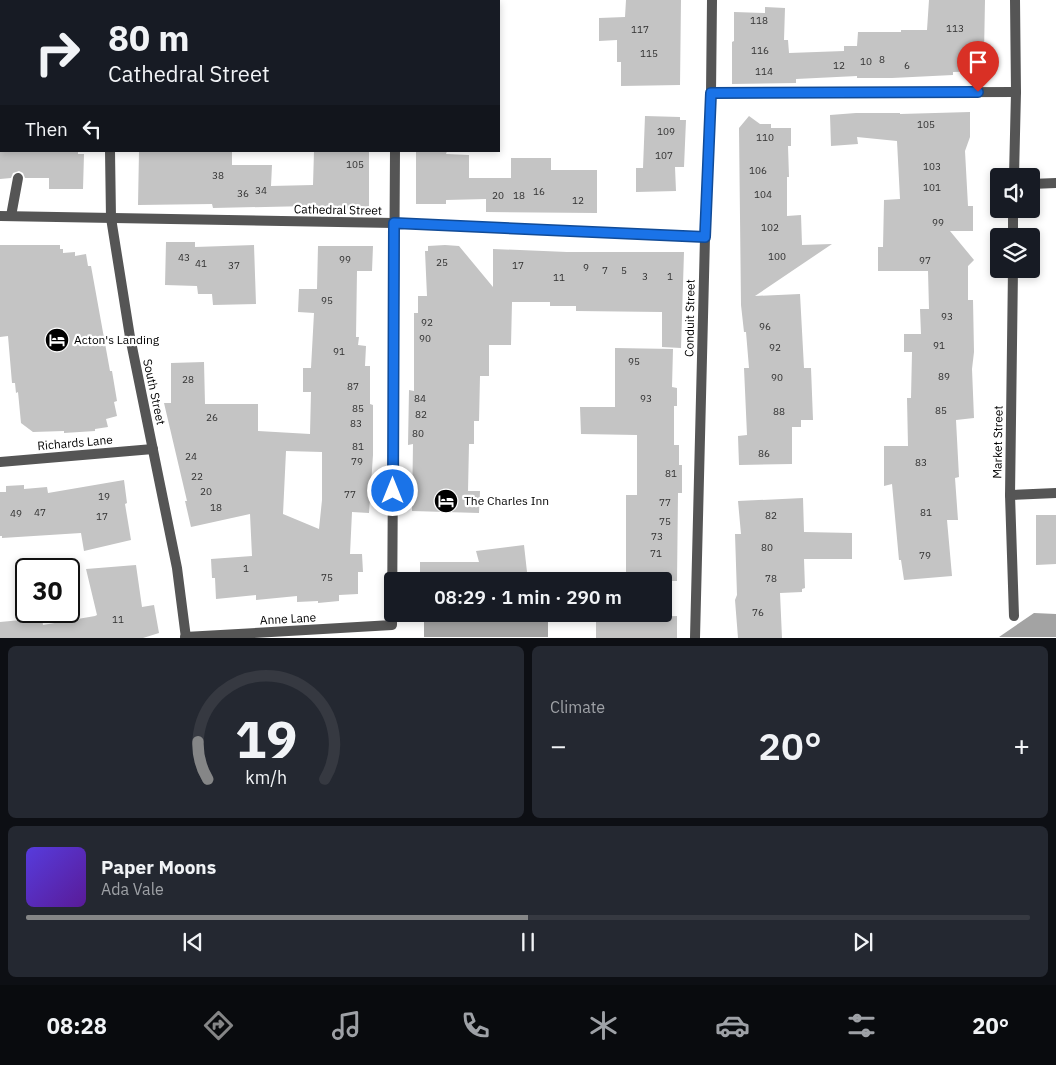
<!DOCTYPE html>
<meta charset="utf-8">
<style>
:root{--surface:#171b24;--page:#242831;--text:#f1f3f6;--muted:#9ea1a6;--line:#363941;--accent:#858687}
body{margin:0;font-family:"IBM Plex Sans",sans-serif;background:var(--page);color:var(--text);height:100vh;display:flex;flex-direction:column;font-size:19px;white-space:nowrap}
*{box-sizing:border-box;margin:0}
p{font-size:16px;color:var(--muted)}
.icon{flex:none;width:28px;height:28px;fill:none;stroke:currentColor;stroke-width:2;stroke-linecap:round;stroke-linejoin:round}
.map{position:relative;height:638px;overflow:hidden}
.sheet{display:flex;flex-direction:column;gap:8px;padding:8px;background:#0d0f14;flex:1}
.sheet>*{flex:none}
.top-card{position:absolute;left:0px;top:0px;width:500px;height:152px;box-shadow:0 2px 8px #0003;background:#171b24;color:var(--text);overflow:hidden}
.controls{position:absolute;left:990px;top:168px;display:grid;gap:10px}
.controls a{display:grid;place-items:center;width:50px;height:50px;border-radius:5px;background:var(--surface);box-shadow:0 2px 8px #0003;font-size:25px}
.speed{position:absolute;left:15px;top:558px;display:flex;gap:10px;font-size:25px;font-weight:700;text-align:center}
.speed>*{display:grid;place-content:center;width:65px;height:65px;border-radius:50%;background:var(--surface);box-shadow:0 2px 8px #0003;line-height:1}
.speed .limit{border:2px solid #111;border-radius:8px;background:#fff;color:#111}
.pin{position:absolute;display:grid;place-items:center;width:42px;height:42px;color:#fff;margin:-51px -21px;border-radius:50% 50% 50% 0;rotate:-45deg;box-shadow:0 0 5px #0007}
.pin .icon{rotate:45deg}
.me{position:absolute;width:55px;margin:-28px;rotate:0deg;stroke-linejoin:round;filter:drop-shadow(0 0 4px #0008)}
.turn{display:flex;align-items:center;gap:18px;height:105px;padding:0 25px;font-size:22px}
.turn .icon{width:65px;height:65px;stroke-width:2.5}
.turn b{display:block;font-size:35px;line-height:42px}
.then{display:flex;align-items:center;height:48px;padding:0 25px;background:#0003;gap:10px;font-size:19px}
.big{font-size:38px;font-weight:600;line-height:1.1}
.sheet .card{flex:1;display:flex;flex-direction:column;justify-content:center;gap:8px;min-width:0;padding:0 18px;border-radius:8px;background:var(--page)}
.sheet .dial{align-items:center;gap:0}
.dial svg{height:130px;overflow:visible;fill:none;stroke:var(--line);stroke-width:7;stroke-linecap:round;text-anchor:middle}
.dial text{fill:var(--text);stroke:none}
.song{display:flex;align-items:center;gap:15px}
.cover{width:60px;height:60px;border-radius:8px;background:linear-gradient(135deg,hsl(250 70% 55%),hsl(270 70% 35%))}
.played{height:5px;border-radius:2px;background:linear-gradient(90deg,var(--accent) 50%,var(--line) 50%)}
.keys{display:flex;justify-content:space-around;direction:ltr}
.heat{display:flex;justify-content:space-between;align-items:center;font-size:28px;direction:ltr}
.sheet .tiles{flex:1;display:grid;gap:8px;grid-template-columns:1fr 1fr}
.card:last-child{grid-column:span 2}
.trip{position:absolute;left:384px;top:572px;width:288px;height:50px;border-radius:5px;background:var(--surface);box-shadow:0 2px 8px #0003;font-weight:600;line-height:50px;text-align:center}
.menu{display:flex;height:80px;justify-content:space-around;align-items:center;background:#090b0e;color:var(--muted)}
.menu .icon{width:35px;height:35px}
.menu .current{color:var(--accent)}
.menu b{font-size:22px;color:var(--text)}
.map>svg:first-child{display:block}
.water{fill:#a3a3a3}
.building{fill:#c4c4c4;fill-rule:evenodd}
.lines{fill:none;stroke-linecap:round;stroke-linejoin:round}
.lane{stroke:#555;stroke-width:10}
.street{stroke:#555;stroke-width:10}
.route-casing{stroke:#114b97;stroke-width:12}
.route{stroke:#1a73e8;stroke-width:9}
.labels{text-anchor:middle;stroke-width:4.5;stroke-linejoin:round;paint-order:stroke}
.number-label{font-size:10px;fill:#313131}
.street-label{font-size:12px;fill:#000;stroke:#fff}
.poi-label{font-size:12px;fill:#000;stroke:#fff;text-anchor:start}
</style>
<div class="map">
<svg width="1056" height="638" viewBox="0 0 1056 638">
<rect width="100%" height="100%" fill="#fff"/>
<g class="water">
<polygon points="1034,613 1056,614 1056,637 999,637"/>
<polygon points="474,614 548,621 548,637 424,637 424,620"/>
</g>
<g class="building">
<polygon points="626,0 681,0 680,85 621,86 621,62 617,62 617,40 599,41 599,18 625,17"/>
<polygon points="929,0 985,0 984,53 990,53 991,71 953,72 953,75 892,78 857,78 857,76 796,79 796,83 732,84 732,42 734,41 734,12 765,13 765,7 785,8 784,40 788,40 789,53 844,51 844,46 857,46 858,32 901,32 901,30 927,30"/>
<polygon points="970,112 970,137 965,151 968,206 973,206 973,231 950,231 974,260 968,266 968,300 973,300 974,352 972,369 974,418 956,420 959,477 955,478 958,520 947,520 952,576 904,580 901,560 899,560 892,484 884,486 884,446 908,446 907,398 911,398 912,352 904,352 904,334 921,334 920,309 929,309 928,271 878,271 878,247 883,247 884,200 900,199 897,141 857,137 858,144 831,146 830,115 856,113 900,113 900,114"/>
<polygon points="645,116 680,117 680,120 686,120 684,167 675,167 676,191 636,192 636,168 643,168"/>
<polygon points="749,116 760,124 771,124 771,128 791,128 791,146 788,146 789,177 787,177 787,216 801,215 802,245 832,244 755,296 800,294 804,368 811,368 813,420 801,420 801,427 792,427 792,464 739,465 738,436 747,435 744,368 749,368 746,332 744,332 741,305 739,128"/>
<polygon points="0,151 78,151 78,154 84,154 83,189 49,189 49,178 25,178 23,173 19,171 13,173 11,178 0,179"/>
<polygon points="139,151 232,151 232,165 272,165 271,186 313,185 314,151 369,151 369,208 309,209 309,206 213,208 212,204 138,205"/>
<polygon points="416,151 447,151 446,154 469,155 469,178 511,178 511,158 551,158 551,170 597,170 597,213 486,212 486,199 446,200 446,204 416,204"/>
<polygon points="166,242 195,242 195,247 254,245 256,304 213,305 212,294 198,294 197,286 165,285"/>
<polygon points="0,245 60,245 60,249 63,249 63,253 75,252 75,256 86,254 88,266 91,266 110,371 112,371 117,401 114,402 117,416 106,419 108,427 95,429 95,431 64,433 64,431 33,432 21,423 18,392 16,393 15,383 12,383 8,336 0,337"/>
<polygon points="445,245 459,246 493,287 493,249 567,252 684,252 681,348 662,347 662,312 576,311 576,306 550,306 550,302 512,302 511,345 489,345 489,376 480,376 479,421 474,421 474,444 469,444 468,491 480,491 479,513 412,511 413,444 408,445 409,390 414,391 414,313 418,313 418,296 427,296 425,251 428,251 428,246"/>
<path d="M318,246H373L372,271H357L356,337H359L358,345L366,346L365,366H370V404L373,405V455L369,513L352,512L350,554H362L363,572H358V594L339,595V601L318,603V601L297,602V596L256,600V595L216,599L215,578H212L211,559L252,556L250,514L191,527L185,501H187L164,403H171V363L204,362L205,404H258V431L310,434L311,392H303V368H311L314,313L298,312L299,289H317ZM286,451L322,452V500L319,529L283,514Z"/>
<polygon points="615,348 673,349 672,387 677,388 677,406 674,406 674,445 679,445 679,465 682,465 682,493 678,493 677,581 626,581 626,495 637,495 637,435 581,434 580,407 615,407"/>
<polygon points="124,480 127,503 125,504 131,540 84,551 81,533 2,538 2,536 0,536 0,492 6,492 6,486 24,485 24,489 47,487 48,493"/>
<polygon points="803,498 804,532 852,533 852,559 804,559 805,588 802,589 802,592 780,593 782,638 738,638 735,600 737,595 735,534 741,534 738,501"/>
<polygon points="1036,515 1056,515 1056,564 1036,565"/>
<polygon points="524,545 528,581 420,581 420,562 479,562 476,551"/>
<polygon points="136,565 142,607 154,605 159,633 143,638 0,638 0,622 42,618 43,625 95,616 97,615 86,569"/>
<polygon points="677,616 677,638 596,638 596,619"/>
</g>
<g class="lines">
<polyline class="lane" points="11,216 18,178"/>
<g class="street">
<polyline points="108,0 108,1"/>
<polyline points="397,1 397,0"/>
<polyline points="711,93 1016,92"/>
<polyline points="110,151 111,218 130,337 177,568 186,638"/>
<polyline points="1014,176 1016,92 1015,0"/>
<polyline points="1031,184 1056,183"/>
<polyline points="0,216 394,223 705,237"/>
<polyline points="1013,236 1013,209"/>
<polyline points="1013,269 1010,495 1014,616"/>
<polyline points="0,462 153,449"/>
<polyline points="1010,495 1056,493"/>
<polyline points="185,637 392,625 395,151"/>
<polyline points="695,638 705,237 711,93 712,0"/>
</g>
</g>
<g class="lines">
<g class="route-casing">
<polyline id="route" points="393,491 394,223 705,237 711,93 978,92"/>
</g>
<use href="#route" class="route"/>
</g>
<defs>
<g id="hotel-disc" transform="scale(1.25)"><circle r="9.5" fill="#000" stroke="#fff"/><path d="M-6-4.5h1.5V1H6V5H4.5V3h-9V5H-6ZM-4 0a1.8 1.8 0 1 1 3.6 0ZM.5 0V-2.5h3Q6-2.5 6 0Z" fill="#fff"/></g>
</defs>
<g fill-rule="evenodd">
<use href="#hotel-disc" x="57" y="340"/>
<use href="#hotel-disc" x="446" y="501"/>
</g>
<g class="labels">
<g class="number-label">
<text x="759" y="24">118</text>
<text x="955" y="32">113</text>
<text x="640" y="33">117</text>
<text x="760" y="54">116</text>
<text x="649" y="57">115</text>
<text x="882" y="63">8</text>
<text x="866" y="65">10</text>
<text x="839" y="69">12</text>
<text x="907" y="69">6</text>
<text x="764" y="75">114</text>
<text x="926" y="128">105</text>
<text x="666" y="135">109</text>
<text x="765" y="141">110</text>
<text x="664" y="159">107</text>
<text x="355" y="168">105</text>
<text x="932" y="170">103</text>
<text x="758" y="174">106</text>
<text x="218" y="179">38</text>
<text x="932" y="191">101</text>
<text x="261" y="194">34</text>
<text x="539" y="195">16</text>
<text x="243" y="197">36</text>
<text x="763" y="198">104</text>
<text x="498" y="199">20</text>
<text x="519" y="199">18</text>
<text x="578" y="204">12</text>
<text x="938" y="226">99</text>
<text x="770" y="231">102</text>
<text x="777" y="260">100</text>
<text x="184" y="261">43</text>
<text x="345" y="263">99</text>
<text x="925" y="264">97</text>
<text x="442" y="266">25</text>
<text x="201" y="267">41</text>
<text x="234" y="269">37</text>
<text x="518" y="269">17</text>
<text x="586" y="271">9</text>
<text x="605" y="274">7</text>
<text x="624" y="274">5</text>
<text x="645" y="280">3</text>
<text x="670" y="280">1</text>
<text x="559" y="281">11</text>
<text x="327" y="304">95</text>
<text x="947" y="320">93</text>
<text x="427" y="326">92</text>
<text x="765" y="330">96</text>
<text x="425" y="342">90</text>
<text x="939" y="349">91</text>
<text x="775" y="351">92</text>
<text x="339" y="355">91</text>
<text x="634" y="365">95</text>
<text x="944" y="380">89</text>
<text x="777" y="381">90</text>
<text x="188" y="383">28</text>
<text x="353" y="390">87</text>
<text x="420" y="402">84</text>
<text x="646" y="402">93</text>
<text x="358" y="412">85</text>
<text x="941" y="414">85</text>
<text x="779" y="415">88</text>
<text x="421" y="418">82</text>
<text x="212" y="421">26</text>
<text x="356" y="427">83</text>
<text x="418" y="437">80</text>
<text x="358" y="450">81</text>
<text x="764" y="457">86</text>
<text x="191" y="460">24</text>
<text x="357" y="465">79</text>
<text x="921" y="466">83</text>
<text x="671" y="477">81</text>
<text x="197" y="480">22</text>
<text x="206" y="495">20</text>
<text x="350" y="498">77</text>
<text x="104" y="500">19</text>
<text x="665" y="506">77</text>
<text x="216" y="511">18</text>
<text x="40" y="516">47</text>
<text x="926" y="516">81</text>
<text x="16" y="517">49</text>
<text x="771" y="519">82</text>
<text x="102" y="520">17</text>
<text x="665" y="525">75</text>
<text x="657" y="540">73</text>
<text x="767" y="551">80</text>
<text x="656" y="557">71</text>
<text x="925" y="559">79</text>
<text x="246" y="572">1</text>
<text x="327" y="581">75</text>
<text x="771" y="582">78</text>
<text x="758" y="616">76</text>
<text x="118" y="623">11</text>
</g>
<g class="street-label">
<text transform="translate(338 210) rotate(1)" y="4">Cathedral Street</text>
<text transform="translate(690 318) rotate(-89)" y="4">Conduit Street</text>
<text transform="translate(154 392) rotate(78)" y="4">South Street</text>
<text transform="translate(998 442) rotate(-89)" y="4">Market Street</text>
<text transform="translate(75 443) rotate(-5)" y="4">Richards Lane</text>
<text transform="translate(288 619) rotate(-3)" y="4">Anne Lane</text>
</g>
<g class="poi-label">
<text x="74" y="344">Acton's Landing</text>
<text x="464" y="505">The Charles Inn</text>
</g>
</g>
</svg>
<div class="controls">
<a><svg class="icon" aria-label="sound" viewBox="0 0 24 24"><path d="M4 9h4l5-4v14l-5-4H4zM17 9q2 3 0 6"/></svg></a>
<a><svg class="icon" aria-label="layers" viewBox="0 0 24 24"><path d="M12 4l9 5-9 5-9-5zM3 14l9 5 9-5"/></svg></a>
</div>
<div class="speed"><div class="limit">30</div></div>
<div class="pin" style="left:978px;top:92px;background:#d93025"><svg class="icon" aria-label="arrive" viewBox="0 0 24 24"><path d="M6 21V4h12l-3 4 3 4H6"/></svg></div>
<svg class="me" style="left:393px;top:491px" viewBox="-20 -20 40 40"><circle r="17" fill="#1a73e8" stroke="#fff" stroke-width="3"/><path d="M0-11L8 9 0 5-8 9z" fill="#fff"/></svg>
<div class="trip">08:29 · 1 min · 290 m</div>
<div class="top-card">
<div class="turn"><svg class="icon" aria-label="right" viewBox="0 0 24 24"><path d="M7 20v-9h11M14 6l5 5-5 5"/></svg><div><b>80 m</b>Cathedral Street</div></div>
<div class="then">Then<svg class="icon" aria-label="left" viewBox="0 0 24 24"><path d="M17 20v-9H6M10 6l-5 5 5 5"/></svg></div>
</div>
</div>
<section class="sheet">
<div class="tiles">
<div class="card dial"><svg viewBox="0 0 100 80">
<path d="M14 69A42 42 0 1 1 86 69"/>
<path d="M14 69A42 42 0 0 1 8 46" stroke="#858687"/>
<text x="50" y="56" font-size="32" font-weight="700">19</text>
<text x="50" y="72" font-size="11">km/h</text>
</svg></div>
<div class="card"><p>Climate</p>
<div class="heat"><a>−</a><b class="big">20°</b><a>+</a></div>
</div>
<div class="card">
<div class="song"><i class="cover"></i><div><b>Paper Moons</b><p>Ada Vale</p></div></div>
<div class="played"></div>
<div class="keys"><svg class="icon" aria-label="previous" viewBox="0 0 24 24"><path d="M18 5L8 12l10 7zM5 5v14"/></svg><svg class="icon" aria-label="pause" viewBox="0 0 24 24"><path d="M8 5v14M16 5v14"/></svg><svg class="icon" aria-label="next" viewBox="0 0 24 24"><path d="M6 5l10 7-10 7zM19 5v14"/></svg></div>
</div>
</div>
</section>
<nav class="menu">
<b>08:28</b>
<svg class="icon current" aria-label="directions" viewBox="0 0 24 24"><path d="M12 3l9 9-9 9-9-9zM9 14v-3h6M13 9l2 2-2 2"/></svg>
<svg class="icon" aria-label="music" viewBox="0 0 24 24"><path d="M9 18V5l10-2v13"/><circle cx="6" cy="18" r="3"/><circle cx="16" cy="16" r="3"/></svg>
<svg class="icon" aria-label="phone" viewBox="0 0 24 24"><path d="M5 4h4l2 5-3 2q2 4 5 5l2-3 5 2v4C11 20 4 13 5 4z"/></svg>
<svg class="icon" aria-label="climate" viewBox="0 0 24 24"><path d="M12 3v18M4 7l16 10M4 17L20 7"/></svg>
<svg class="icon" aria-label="car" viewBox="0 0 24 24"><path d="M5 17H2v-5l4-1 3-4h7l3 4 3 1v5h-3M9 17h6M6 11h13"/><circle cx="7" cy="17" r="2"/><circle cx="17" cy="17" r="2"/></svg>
<svg class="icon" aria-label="filters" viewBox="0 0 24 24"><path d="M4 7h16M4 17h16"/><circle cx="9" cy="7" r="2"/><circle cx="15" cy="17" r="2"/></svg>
<b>20°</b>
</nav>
